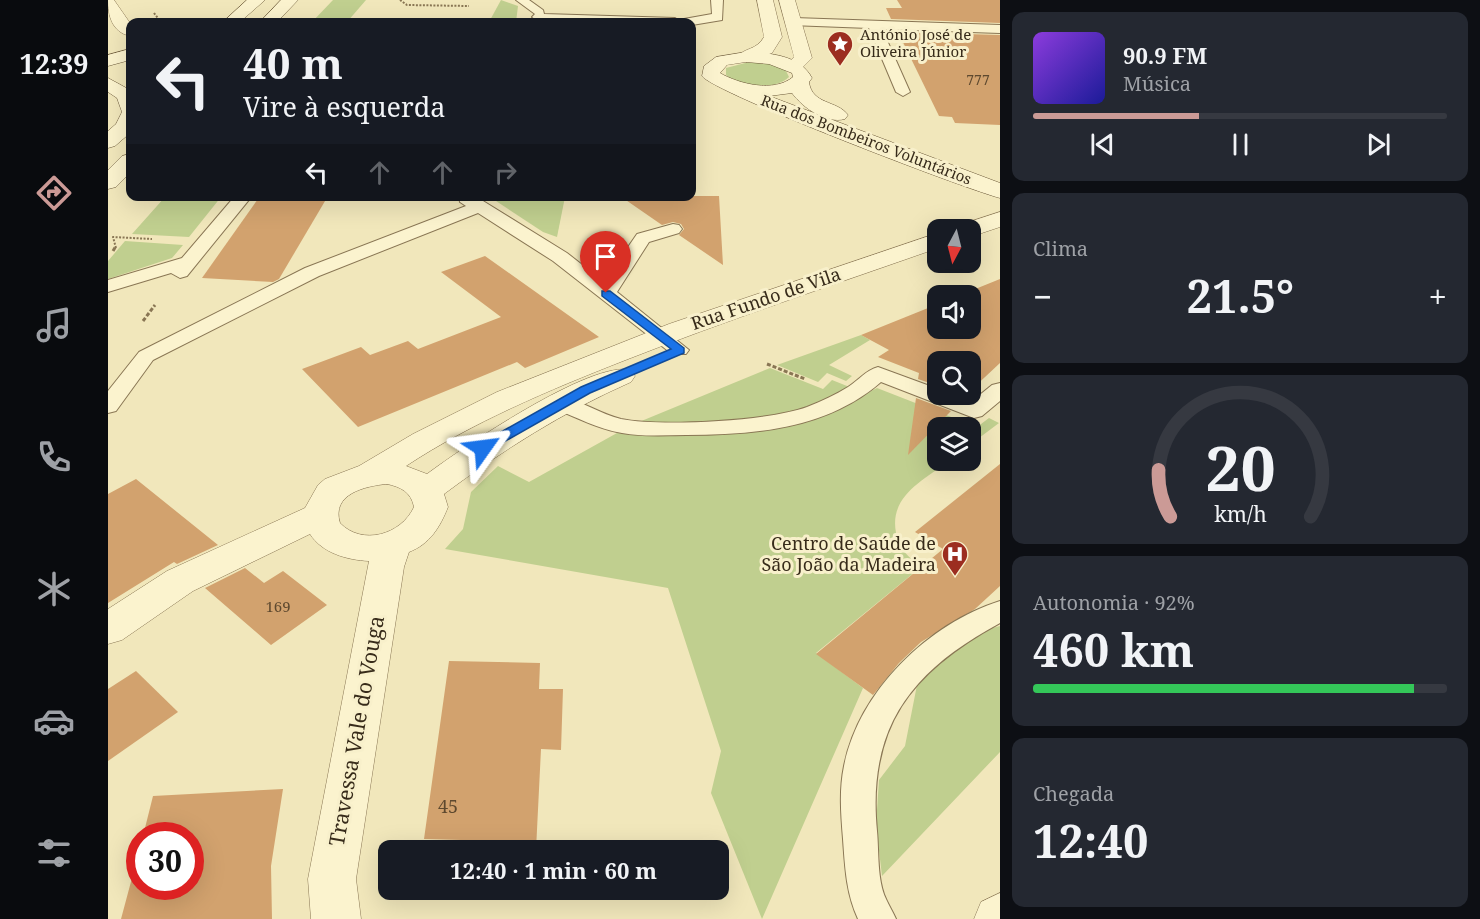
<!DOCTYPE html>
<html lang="pt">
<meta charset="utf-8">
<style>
:root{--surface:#171b24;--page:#242831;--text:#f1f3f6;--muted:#9ea1a6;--line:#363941;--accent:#cb9a96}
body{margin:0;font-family:"Noto Serif",serif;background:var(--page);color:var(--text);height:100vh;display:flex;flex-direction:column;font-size:22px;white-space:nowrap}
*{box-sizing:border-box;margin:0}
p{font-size:20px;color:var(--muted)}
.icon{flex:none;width:33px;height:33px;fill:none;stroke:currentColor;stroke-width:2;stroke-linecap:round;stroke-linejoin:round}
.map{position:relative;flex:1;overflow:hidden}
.sheet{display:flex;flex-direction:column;gap:12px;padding:12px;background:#0d0f14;width:480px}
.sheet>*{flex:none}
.top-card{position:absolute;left:18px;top:18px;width:570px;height:183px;border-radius:12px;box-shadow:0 6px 24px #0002;background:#171b24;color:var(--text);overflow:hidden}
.needle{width:39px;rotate:187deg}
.controls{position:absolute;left:819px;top:219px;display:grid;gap:12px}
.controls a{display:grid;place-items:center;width:54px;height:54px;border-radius:12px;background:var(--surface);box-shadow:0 6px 24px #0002;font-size:30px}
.speed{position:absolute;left:18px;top:822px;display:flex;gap:12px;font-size:30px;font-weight:700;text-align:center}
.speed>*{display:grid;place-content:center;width:78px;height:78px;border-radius:50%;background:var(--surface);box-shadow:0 6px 24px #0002;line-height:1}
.speed .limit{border:9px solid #d22;background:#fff;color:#111}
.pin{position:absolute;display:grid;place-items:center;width:51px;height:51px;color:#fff;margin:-62px -26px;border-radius:50% 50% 50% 0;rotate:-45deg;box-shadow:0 0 6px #0007}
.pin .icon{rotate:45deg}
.me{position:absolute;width:66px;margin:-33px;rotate:59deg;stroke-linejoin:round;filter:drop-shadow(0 0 4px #0008)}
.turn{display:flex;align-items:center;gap:21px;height:126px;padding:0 18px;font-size:27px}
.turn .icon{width:78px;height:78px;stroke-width:2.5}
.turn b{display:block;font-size:42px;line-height:51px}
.lanes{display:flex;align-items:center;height:57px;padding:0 18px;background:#0003;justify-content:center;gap:30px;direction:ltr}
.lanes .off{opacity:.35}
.big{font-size:45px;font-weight:700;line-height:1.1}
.sheet .widget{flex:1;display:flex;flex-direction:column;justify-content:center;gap:9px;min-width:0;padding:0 21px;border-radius:12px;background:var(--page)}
.sheet .dial{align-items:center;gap:0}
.dial svg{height:156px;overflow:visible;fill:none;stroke:var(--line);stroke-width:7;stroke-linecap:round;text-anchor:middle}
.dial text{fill:var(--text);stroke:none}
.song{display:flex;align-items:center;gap:18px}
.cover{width:72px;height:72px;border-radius:9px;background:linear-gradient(135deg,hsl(270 70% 55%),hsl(240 70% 35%))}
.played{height:6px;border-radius:3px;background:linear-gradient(90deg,var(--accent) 40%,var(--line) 40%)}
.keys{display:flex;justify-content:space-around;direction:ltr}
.heat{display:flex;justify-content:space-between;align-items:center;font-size:33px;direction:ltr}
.charge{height:9px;border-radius:4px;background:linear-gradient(90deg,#34c759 92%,var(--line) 0)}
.trip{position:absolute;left:270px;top:840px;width:351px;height:60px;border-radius:12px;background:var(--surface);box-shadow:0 6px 24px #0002;font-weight:700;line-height:60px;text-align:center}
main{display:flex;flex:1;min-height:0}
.dock{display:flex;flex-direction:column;width:108px;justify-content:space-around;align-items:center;background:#090b0e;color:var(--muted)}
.dock .icon{width:42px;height:42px}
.dock .selected{color:var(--accent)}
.dock b{font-size:27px;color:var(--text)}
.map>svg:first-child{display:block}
.green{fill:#c0cf8f}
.building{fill:#d2a26e}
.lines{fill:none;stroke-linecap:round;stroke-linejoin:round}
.lane-casing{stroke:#897654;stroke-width:2}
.street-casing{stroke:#897654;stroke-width:1}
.secondary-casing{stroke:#6a5737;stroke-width:1}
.path-far1{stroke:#897654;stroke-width:2;stroke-dasharray:2 1.5;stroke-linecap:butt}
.path{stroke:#897654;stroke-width:3;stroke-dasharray:4 2;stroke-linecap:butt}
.lane{fill:#fbf3ce;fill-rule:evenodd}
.street{fill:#fbf3ce;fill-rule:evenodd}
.secondary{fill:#fbf3ce;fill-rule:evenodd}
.route{fill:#1a73e8;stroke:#114b97;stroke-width:1.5}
.labels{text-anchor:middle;stroke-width:6;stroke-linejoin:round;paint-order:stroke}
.far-number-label{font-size:14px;fill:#5e492f}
.far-poi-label{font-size:15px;fill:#372b1a;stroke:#f8f0cb;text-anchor:start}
.far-street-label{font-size:15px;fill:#372b1a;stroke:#f8f0cb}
.number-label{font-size:15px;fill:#5e492f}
.street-label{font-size:18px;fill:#372b1a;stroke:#f8f0cb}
.poi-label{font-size:18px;fill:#372b1a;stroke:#f8f0cb;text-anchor:end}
.near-number-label{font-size:18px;fill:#5e492f}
.near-street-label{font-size:21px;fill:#372b1a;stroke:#f8f0cb}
</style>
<main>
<nav class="dock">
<b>12:39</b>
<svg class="icon selected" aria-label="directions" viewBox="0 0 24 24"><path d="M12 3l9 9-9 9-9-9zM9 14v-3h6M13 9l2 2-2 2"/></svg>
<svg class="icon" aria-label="music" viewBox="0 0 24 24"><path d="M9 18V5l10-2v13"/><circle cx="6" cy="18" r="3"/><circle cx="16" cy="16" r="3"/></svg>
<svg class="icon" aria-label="phone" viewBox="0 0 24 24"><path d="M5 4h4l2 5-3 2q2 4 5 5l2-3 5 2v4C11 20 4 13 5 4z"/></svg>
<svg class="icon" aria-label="climate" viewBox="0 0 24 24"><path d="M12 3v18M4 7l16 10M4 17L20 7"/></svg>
<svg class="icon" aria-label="car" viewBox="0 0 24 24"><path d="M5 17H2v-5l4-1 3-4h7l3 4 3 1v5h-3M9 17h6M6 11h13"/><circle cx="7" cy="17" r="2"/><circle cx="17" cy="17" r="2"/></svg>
<svg class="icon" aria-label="filters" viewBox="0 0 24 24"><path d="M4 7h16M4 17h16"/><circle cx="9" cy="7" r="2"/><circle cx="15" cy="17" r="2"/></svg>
</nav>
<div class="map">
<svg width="892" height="919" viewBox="0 0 892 919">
<rect width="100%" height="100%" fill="#f1e7bb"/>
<g class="green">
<polygon points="225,0 258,0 239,22 204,22"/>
<polygon points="393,0 410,6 408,22 381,22"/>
<path d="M641,62L662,64L677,69L681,77C666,91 633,87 618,75V68Z"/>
<polygon points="57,197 57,196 113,197 81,237 24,234"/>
<polygon points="382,197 457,197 449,237 435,232"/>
<polygon points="17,241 75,245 64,258 0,279 0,261"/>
<polygon points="753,335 762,340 721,365 744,376 738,381 719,373 710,382 669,365"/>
<path d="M662,368L715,389L724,380L744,388C718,400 689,414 661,419C618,426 574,423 531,422Z"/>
<path d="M769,388L869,427L881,418L891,423L863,444L862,428H830V460L841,461C811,483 775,500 791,543C794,552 806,561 813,567L708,653L755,688L654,919L603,793L613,751L560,588L337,549L355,529L363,492L390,466L421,482L509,433L595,435L666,428L724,411Z"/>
<polygon points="892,626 892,752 774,876 768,825 771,780 797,746 809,685 846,650 877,630"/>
</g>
<g class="building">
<polygon points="789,0 892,0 892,23 783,19 778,8 794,8"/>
<polygon points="790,32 892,35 892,125 847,123 844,117 831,116"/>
<polygon points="152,196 220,196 171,279 165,282 94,278"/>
<polygon points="512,196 611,196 615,265 571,235 576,229 573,224 565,222 554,225"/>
<polygon points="377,256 491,337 417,368 409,362 250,427 194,369 253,347 262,355 300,341 310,349 393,317 333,272"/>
<polygon points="892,279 892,363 862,391 862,362 830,362 830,386 810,379 811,373 770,357 781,350 753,335 830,304 830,328 862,328 862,296 850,296"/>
<polygon points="808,398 843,411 800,455"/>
<polygon points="892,464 892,586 867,609 813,642 791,663 765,695 708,654 835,549 807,532"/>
<polygon points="28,479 110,545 69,564 66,562 0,603 0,494"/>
<polygon points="137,568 156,583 175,571 219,605 163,645 97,588"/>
<polygon points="341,661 432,663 431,689 455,689 453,750 433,749 428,850 352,850 353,840 316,839"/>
<polygon points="28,671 70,712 0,761 0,689"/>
<polygon points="175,789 163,866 164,919 13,919 32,848 32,886 82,886 82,836 35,836 45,796"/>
</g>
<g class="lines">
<g class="lane-casing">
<g id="lane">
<polygon points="408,0 421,0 435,10 436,14 567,18 573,22 430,21 424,17 427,14"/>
<polygon points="603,0 615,0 614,20 584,25 584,22 574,22 576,19 604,14"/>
<polygon points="686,18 892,25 892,33 774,29 802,92 795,96 788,92 761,28 682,25 680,22"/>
<polygon points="127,196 144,196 79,276 72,278 63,273 0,292 0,280 74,258"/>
<polygon points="351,196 367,196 459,253 496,282 529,234 565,224 571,225 574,229 571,233 541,242 509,292 581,350 578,354 564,354 445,261 370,213 211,276 45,360 8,411 0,413 0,391 31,352 197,268 358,206 352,202"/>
<path d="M770,367L830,389V394H844L863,402L884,385L892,383V401L874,416L866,418L773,382C719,429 647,435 578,435C557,435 535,437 514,433C490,429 468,417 445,408L442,403L445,398L453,396C474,401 492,414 513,419C553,427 661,421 699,407C714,401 727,395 740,387C751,380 758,370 770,367Z"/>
<path d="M892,601V623C803,671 759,727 769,831C771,852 769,880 778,899C781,906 785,912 788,919H750C738,893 737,867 735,839C733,815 731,790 736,766C751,691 820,624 892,601Z"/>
</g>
</g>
<g class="street-casing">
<g id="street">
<path d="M0,0H6L22,23V36C4,32 0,16 0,0Z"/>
<path d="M649,0H665L674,37L664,53L638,62L629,57C637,47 648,51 656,37Z"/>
<polygon points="671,0 687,0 704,58 692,70 686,71 677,66 686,57"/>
<polygon points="892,212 892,227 862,237 862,230 849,230 852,225"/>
<path d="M830,233V248C725,285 619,320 515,361C441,390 365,422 298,466L319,474C354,448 483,360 523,370L527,376L523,382C455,412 395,450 336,494L340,507C332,527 322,544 301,552L296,567L248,879L253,919H203L200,879L261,561C239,560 214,553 202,534L85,591L14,640L0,644V609L59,571L197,508L210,485L217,479L251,466L305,434L389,392L561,324ZM279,484C293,487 303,492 306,507C293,535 254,546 232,523C223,494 257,486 279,484Z"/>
<polygon points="892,893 892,919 866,919 873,902"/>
</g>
</g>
<g class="secondary-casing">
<g id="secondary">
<polygon points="139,0 157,0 132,22 115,22"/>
<polygon points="173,0 190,0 169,22 152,22"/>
<polygon points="22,49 22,60 0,66 0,55"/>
<path d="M638,52C662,53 692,55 704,78L701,82C704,105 729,100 740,115L737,119C718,124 695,108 684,93L661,96L892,183V198C857,189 606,93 594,76L596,66L608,57ZM638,62L661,64L684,73L685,77C666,93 631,84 612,73L619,65Z"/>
<polygon points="0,78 22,90 22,133 7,146 0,148 0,131 8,124 14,112 9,98 0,92"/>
<polygon points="22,154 22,173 8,187 0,189 0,170 14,156"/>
</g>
</g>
<g class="path-far1">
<polyline points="292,0 299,5 361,6"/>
<polyline points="46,13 53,22"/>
<polyline points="8,248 5,237 44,239"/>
</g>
<g class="path">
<polyline points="5,251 8,246"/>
<polyline points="35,321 47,305"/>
<polyline points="659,364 697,379"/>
</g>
<use href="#lane" class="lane"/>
<use href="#street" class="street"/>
<use href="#secondary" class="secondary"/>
</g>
<polygon class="route" points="494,291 502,291 576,348 576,353 482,393 380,451 370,451 370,445 473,387 563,349 494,296"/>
<defs>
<g id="sight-pin" transform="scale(1.35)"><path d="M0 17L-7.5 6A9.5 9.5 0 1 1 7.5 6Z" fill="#9c2d20" stroke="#f8f0cb"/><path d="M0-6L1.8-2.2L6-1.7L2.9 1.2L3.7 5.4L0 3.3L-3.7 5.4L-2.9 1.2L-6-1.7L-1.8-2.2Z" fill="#fff"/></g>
<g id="hospital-pin" transform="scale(1.35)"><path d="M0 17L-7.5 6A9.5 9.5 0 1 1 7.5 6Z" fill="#9c2d20" stroke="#f8f0cb"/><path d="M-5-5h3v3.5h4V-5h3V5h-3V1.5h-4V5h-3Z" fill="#fff"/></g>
</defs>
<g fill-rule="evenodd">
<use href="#sight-pin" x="732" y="44"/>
<use href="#hospital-pin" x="847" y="554"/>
</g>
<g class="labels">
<g class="far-number-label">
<text x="870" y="85">777</text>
</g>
<g class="far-poi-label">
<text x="752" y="40">António José de<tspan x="752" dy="17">Oliveira Júnior</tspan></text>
</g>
<g class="far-street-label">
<text transform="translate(758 140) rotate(21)" y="5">Rua dos Bombeiros Voluntários</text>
</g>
<g class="number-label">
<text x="170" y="612">169</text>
</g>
<g class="street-label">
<text transform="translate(658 299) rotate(-19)" y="6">Rua Fundo de Vila</text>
</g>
<g class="poi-label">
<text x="828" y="550">Centro de Saúde de<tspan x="828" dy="21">São João da Madeira</tspan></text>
</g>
<g class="near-number-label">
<text x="340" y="813">45</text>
</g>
<g class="near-street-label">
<text transform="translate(249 731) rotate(-80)" y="7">Travessa Vale do Vouga</text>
</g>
</g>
</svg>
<div class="controls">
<a><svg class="needle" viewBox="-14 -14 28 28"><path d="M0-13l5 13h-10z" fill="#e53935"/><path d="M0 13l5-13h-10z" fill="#9ea1a6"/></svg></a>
<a><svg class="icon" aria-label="sound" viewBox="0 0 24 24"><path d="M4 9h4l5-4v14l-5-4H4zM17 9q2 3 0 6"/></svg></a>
<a><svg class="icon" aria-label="search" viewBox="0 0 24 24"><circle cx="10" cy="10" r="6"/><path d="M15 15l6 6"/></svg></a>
<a><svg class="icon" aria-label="layers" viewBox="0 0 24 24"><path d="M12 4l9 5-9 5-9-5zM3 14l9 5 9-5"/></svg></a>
</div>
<div class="speed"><div class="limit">30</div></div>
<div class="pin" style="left:498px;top:293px;background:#d93025"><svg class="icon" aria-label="arrive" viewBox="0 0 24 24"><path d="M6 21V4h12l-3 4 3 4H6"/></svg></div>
<svg class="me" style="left:375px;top:448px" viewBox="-20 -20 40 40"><path d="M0-17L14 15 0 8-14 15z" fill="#1a73e8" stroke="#fff" stroke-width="4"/></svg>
<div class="trip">12:40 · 1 min · 60 m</div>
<div class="top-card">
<div class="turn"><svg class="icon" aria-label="left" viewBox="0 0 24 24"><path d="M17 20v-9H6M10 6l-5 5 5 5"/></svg><div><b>40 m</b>Vire à esquerda</div></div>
<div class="lanes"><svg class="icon" aria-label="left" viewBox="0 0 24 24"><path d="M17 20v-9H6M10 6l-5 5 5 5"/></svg><svg class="icon off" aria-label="ahead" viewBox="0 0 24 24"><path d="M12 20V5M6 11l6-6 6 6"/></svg><svg class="icon off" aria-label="ahead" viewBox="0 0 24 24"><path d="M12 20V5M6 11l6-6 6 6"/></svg><svg class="icon off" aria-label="right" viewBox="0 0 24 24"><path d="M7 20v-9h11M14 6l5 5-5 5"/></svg></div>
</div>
</div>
<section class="sheet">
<div class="widget">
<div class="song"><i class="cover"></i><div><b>90.9 FM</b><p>Música</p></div></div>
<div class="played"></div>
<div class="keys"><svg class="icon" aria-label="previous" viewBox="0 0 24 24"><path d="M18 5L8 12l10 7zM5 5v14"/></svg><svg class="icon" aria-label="pause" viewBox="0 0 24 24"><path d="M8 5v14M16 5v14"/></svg><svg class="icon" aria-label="next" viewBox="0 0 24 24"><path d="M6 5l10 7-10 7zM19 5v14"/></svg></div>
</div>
<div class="widget"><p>Clima</p>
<div class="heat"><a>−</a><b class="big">21.5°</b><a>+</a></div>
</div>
<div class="widget dial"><svg viewBox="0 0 100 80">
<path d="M14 69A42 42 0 1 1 86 69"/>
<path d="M14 69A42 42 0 0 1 8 45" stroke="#cb9a96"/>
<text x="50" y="56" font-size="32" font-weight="700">20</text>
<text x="50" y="72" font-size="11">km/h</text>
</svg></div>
<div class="widget"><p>Autonomia · 92%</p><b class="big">460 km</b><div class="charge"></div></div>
<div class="widget"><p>Chegada</p><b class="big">12:40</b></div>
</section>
</main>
